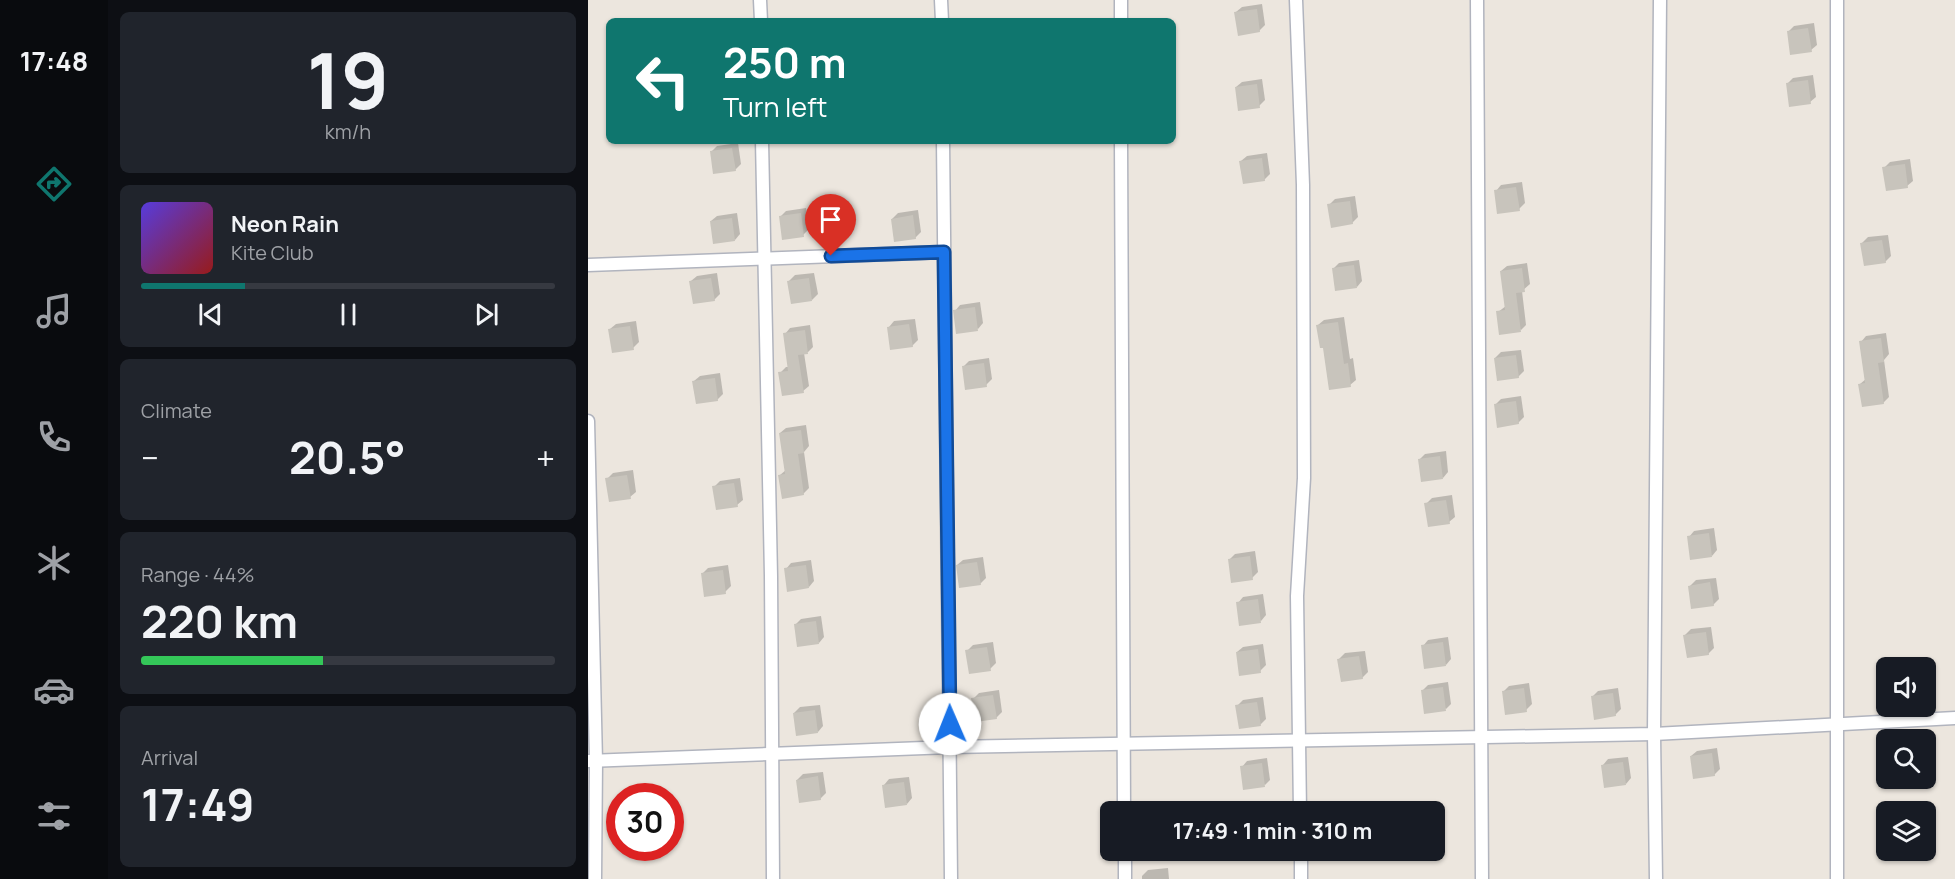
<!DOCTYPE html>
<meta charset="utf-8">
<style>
:root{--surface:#171b24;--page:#20242c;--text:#f1f3f6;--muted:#9ea1a6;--line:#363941;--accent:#0f766e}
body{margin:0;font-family:Manrope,sans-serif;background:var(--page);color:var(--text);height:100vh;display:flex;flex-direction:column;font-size:22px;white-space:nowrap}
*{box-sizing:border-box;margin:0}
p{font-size:20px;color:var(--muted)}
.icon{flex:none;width:33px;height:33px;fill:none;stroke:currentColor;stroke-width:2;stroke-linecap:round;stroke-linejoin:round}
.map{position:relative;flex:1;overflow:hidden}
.details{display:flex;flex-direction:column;gap:12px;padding:12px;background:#0d0f14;width:480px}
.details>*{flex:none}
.banner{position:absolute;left:18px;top:18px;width:570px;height:126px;border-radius:9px;box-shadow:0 2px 4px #0004;background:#0f766e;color:#fff;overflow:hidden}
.fabs{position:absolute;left:1288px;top:657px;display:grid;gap:12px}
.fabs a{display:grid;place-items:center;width:60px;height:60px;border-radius:9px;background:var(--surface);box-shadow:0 2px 4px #0004;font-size:30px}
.speed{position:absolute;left:18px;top:783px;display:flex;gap:12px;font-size:30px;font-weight:700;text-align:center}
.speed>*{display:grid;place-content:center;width:78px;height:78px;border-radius:50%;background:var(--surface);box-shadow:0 2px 4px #0004;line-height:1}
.speed .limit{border:9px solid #d22;background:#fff;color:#111}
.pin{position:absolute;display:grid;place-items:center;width:51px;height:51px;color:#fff;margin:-62px -26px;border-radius:50% 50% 50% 0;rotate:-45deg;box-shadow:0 0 6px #0007}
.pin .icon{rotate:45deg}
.me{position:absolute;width:66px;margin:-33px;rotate:359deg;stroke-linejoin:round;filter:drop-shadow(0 0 4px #0008)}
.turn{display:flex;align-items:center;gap:21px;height:126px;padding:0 18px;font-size:27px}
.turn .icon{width:78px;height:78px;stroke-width:2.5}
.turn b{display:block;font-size:42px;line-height:51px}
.big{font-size:45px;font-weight:700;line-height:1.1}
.details .widget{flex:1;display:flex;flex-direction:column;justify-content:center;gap:9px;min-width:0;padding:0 21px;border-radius:9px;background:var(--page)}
.details .dial{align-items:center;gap:0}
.dial b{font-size:78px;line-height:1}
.song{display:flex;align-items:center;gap:18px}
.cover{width:72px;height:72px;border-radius:9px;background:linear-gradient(135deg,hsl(250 70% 55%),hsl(0 70% 35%))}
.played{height:6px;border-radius:3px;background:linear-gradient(90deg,var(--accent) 25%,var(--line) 25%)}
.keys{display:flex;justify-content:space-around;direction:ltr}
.heat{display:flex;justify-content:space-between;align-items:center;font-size:33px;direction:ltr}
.charge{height:9px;border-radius:4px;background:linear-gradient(90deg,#34c759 44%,var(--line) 0)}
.trip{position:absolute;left:512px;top:801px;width:345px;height:60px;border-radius:9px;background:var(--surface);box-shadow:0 2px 4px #0004;font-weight:700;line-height:60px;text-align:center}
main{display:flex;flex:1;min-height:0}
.tab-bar{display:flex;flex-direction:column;width:108px;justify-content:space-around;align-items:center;background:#090b0e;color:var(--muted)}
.tab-bar .icon{width:42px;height:42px}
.tab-bar .selected{color:var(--accent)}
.tab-bar b{font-size:27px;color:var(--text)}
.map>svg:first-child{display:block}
.shadow{fill:#0003}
.building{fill:#c8c4bc}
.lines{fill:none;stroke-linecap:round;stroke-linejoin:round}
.street-casing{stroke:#b1b4be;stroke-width:15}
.street{stroke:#fff;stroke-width:12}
.route-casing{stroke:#114b97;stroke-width:15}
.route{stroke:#1a73e8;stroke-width:10}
</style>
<main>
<nav class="tab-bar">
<b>17:48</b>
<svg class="icon selected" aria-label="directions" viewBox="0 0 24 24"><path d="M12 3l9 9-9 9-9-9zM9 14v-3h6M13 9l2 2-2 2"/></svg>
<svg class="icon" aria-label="music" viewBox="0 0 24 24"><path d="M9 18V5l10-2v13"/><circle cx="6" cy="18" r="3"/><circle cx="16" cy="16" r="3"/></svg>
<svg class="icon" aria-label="phone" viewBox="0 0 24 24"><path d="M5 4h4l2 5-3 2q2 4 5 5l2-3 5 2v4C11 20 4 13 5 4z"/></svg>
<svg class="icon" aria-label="climate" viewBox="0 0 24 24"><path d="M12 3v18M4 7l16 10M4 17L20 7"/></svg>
<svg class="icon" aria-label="car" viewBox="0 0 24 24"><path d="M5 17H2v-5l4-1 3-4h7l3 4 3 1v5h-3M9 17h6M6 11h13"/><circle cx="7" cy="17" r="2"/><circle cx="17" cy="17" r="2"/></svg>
<svg class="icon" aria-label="filters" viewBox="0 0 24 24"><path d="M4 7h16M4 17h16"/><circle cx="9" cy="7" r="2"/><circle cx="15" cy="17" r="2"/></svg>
</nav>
<section class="details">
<div class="widget dial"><b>19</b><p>km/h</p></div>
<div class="widget">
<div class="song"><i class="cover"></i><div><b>Neon Rain</b><p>Kite Club</p></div></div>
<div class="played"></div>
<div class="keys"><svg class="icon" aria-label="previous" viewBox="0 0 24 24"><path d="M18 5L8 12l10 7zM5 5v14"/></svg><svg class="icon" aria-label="pause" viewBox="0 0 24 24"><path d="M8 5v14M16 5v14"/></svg><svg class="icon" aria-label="next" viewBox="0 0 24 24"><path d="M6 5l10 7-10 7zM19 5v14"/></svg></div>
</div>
<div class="widget"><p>Climate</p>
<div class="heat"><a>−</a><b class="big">20.5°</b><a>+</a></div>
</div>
<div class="widget"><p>Range · 44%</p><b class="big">220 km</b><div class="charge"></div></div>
<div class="widget"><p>Arrival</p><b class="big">17:49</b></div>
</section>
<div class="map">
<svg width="1367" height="879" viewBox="0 0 1367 879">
<rect width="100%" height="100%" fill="#ece6de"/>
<g class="shadow">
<polygon points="674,4 677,25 671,31 648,12 654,7"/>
<polygon points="1226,23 1229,45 1223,50 1200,32 1206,26"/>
<polygon points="1225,75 1228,97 1222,102 1199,84 1205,78"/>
<polygon points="674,79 677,100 671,106 648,87 654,82"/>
<polygon points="150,143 153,164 147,170 124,151 129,146"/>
<polygon points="679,153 682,174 676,180 653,161 659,156"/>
<polygon points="1322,159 1325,181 1319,186 1296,168 1302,162"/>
<polygon points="934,182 937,203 931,209 908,191 913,185"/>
<polygon points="767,196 770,217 764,223 741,205 747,199"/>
<polygon points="218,208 221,229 215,235 192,217 198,211"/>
<polygon points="330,210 333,232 327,238 304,219 310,213"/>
<polygon points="149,213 152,234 147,240 123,221 129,216"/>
<polygon points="1300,235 1303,256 1297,262 1274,243 1280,237"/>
<polygon points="771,260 774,281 769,287 746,268 751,263"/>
<polygon points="939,263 942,284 934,291 938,325 933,330 910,312 918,306 913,271 919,266"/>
<polygon points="129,273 132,294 126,300 103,281 109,276"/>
<polygon points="226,273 230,294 224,300 201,281 207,275"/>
<polygon points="392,302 395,323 390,329 367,311 372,305"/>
<polygon points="756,317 762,359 765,358 768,380 762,385 736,346 730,325 736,320"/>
<polygon points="327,319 330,340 324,346 301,327 306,321"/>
<polygon points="48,321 51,342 45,348 22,329 28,324"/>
<polygon points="222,325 225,347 220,352 216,353 221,386 215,391 192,373 198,367 201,367 197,334 202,328"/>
<polygon points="1298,333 1301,354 1296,360 1301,397 1295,403 1272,384 1278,379 1273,342 1278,336"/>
<polygon points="933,350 936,371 930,377 907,358 913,352"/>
<polygon points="401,358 404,379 398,385 375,367 381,361"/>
<polygon points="132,373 135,394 129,400 106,381 112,376"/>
<polygon points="933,396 936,417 930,423 907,405 913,399"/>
<polygon points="218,425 221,446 216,452 221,488 215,494 192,475 198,470 192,433 198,428"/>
<polygon points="858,451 860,472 855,478 832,459 837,454"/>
<polygon points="45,470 48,492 42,497 19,479 25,473"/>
<polygon points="152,478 155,500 149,505 126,487 132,481"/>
<polygon points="864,495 867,517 861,522 838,504 844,498"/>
<polygon points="1126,528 1129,550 1124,556 1101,537 1106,531"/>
<polygon points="667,551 670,572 664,578 641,560 647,554"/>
<polygon points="395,557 398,578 392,584 369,565 375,560"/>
<polygon points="223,560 226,581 221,587 198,569 203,563"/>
<polygon points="140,565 143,586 137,592 114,574 120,568"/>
<polygon points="1128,578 1131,599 1125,605 1102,586 1108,580"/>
<polygon points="675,594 678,615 673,621 650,603 655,597"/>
<polygon points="233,616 236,637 231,643 208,624 213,619"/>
<polygon points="1123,627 1126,648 1120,654 1097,635 1103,629"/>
<polygon points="860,637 863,659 858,665 835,646 840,640"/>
<polygon points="405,642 408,663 402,669 379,651 385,645"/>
<polygon points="675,644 678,665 672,671 649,652 655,647"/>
<polygon points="777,651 780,672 774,678 751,659 757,653"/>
<polygon points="860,682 863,704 858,709 834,691 840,685"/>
<polygon points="941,683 944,704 938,710 915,692 921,686"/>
<polygon points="1030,688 1033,709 1027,715 1004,697 1010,691"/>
<polygon points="411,690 414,712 408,718 385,699 391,693"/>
<polygon points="675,697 678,719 672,725 649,706 655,700"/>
<polygon points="232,705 235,726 230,732 206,713 212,707"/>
<polygon points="1129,748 1132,769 1126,775 1103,756 1109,751"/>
<polygon points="1040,757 1043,778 1038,784 1015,765 1020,759"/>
<polygon points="679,758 682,780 677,785 654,767 659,761"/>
<polygon points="235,772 238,793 232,799 209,780 215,774"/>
<polygon points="321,777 324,798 319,804 296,785 301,779"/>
<polygon points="682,809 683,812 665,812"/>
<polygon points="580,868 581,879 554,879 554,876 560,870"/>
</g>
<g class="building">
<polygon points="669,9 672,32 650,36 646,12"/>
<polygon points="1220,28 1224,52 1202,55 1199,31"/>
<polygon points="1220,80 1223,104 1201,107 1198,83"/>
<polygon points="669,84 672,108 650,111 647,87"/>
<polygon points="144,148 148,171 125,174 122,151"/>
<polygon points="674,158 677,181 655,184 651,161"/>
<polygon points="1317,164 1320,188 1298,191 1294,167"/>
<polygon points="928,187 932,211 909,214 906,190"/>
<polygon points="762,201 765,224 743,228 739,204"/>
<polygon points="213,213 216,237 194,240 191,216"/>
<polygon points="325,215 328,239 306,242 303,219"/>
<polygon points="144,218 147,241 125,244 122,221"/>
<polygon points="1294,240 1298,263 1276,266 1272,243"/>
<polygon points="766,265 769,288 747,291 744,268"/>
<polygon points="934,268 937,292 928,293 933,332 911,335 908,311 917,310 912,271"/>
<polygon points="123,278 127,301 105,304 101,281"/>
<polygon points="221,278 224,301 203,304 199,281"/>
<polygon points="387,307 390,331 368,334 365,310"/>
<polygon points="750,322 756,364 760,363 763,387 741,390 735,348 732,348 728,325"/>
<polygon points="321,324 325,347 302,350 299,327"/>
<polygon points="42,326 46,350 24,353 20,329"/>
<polygon points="217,330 220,354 210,355 216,393 194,396 190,372 200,371 195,333"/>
<polygon points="1293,338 1296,362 1290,363 1296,404 1274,407 1270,384 1277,383 1271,341"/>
<polygon points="928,355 931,378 909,381 906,358"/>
<polygon points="396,363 399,387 377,390 374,366"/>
<polygon points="127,378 130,401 108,404 104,381"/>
<polygon points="928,401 931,424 909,428 906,404"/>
<polygon points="213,430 216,453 210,454 216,495 194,499 190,475 197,474 191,433"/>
<polygon points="852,456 855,479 833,482 830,459"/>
<polygon points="39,475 43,499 21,502 17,478"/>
<polygon points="146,483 150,507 128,510 124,486"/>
<polygon points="858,500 862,524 840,527 836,503"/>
<polygon points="1121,533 1124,557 1102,560 1099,536"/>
<polygon points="662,556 665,580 643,583 640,559"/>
<polygon points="389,562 393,585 371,588 368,565"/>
<polygon points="218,565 221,588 199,592 196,568"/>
<polygon points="135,570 138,594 116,597 113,573"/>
<polygon points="1122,582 1126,606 1103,609 1100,586"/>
<polygon points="670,599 673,623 651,626 648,602"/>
<polygon points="228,621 231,644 209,647 206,624"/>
<polygon points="1118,632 1121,655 1099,658 1095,635"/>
<polygon points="855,642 858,666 836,669 833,645"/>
<polygon points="399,647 403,671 381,674 377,650"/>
<polygon points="670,649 673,673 651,676 648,652"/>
<polygon points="771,656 775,679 753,682 749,659"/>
<polygon points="855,687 858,711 836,714 833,690"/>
<polygon points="936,688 939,712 917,715 914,691"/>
<polygon points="1025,693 1028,716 1006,720 1003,696"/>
<polygon points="405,695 409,719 387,722 383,698"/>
<polygon points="669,702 673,726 651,729 647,705"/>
<polygon points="227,710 230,733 208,736 205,713"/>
<polygon points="1124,753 1127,776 1105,779 1102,756"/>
<polygon points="1035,762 1038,785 1016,788 1013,765"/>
<polygon points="674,763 677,787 655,790 652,766"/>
<polygon points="230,776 233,800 211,803 208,780"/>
<polygon points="316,782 319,805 297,808 294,785"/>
</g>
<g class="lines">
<g class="street-casing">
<g id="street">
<polyline points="172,0 173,21"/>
<polyline points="353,0 354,21"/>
<polyline points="708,0 715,185 716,478 709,596 712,812"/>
<polyline points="889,0 894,879"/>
<polyline points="533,21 533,0"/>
<polyline points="174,141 183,576 185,879"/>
<polyline points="355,141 363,879"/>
<polyline points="533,141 536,812"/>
<polyline points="0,265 356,252"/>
<polyline points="0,421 8,761 7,879"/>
<polyline points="0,761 362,747 1066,734 1367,718"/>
<polyline points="537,850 537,879"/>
<polyline points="713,850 713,879"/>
<polyline points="1068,879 1066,734 1072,0"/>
<polyline points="1249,879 1249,0"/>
</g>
</g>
<use href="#street" class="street"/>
</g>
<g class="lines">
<g class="route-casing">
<polyline id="route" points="243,256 356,252 362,724"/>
</g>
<use href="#route" class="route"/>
</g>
</svg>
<div class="fabs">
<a><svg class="icon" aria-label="sound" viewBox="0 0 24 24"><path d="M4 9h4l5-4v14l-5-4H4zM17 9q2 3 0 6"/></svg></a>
<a><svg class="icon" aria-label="search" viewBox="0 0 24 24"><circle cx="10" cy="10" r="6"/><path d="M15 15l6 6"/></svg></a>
<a><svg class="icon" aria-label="layers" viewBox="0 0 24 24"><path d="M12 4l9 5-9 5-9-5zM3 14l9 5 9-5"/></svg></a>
</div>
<div class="speed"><div class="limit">30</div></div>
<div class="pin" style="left:243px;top:256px;background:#d93025"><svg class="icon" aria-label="arrive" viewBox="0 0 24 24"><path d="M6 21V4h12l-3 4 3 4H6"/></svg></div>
<svg class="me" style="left:362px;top:724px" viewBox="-20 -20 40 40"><circle r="19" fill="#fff"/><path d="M0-13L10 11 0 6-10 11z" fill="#1a73e8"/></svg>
<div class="trip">17:49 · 1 min · 310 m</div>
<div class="banner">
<div class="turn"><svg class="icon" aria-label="left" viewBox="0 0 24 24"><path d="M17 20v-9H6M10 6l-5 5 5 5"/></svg><div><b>250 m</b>Turn left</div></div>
</div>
</div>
</main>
